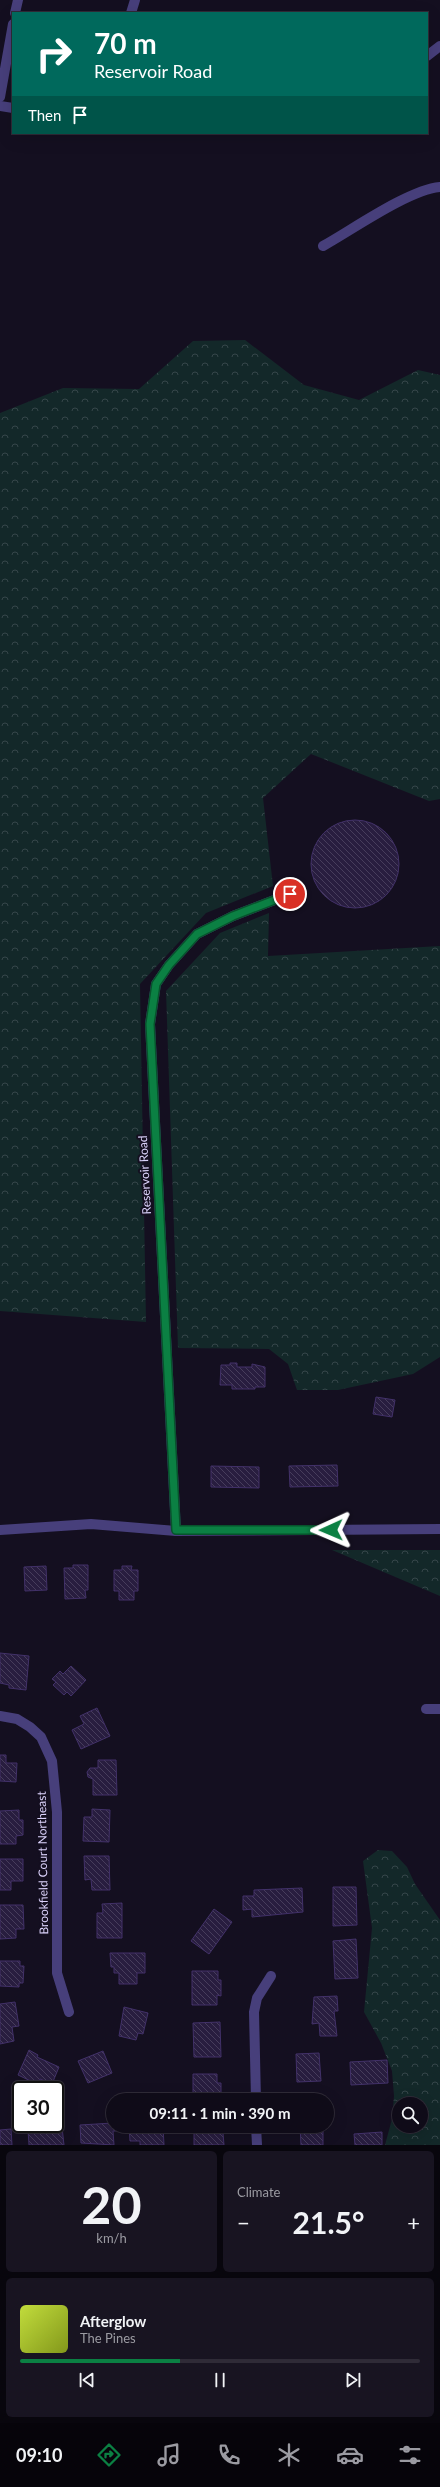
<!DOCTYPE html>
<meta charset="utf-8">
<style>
:root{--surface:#0f0b18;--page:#181421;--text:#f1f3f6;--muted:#9b9ba2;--line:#2f2b37;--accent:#0b8043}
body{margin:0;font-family:Lato,sans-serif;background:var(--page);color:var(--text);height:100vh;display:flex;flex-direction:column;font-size:15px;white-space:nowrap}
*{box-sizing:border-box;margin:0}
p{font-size:13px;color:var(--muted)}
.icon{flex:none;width:22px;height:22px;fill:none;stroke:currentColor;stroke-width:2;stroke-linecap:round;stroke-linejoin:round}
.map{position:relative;height:2145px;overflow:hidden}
.drawer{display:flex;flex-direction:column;gap:6px;padding:6px;background:#08060d;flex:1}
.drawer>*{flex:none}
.hud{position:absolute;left:12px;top:12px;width:416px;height:122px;border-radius:0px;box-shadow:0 4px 16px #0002,0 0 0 1px var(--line);background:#00695c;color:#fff;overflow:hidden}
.controls{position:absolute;left:392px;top:2097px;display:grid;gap:8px}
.controls a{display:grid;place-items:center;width:36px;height:36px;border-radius:50%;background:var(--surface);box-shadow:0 4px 16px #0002,0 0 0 1px var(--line);font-size:20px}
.speed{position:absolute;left:12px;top:2081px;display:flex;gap:8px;font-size:20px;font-weight:700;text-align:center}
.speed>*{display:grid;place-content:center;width:52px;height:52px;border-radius:50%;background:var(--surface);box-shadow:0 4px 16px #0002,0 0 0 1px var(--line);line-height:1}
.speed .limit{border:2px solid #111;border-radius:6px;background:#fff;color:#111}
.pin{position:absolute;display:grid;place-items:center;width:34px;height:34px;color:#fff;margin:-17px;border:2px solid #fff;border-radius:50%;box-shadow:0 1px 4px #0007}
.me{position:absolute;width:44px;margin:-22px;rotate:269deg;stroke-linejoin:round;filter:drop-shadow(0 0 3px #0008)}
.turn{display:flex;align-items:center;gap:14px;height:84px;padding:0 16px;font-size:18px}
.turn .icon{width:52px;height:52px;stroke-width:2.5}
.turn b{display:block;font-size:28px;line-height:34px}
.then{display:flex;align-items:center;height:38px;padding:0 16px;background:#0003;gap:8px;font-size:15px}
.big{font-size:30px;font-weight:700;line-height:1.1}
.drawer .widget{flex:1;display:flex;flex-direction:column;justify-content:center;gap:6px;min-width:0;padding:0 14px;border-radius:6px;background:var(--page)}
.drawer .dial{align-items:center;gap:0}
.dial b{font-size:52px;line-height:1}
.song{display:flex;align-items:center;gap:12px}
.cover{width:48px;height:48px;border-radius:6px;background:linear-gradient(135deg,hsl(70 70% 55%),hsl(70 70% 35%))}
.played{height:4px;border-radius:2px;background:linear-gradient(90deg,var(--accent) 40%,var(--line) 40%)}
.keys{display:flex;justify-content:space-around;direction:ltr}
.heat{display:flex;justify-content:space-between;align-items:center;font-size:22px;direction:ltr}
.drawer .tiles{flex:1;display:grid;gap:6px;grid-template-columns:1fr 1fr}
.widget:last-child{grid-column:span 2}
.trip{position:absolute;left:106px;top:2093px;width:228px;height:40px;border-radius:20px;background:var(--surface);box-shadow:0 4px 16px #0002,0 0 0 1px var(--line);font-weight:700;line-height:40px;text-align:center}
.tabs{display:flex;height:64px;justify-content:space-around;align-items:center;background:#06040a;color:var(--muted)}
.tabs .icon{width:28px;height:28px}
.tabs .active{color:var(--accent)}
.tabs b{font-size:18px;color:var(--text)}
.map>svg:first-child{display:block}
.forest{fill:url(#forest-crowns);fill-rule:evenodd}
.building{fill:url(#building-back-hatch);stroke:#423169}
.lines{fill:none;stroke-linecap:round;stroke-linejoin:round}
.minor{stroke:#473f7b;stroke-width:10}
.route-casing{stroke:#07532c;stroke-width:10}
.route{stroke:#0b8043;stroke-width:7}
.labels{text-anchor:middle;stroke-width:4;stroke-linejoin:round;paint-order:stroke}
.street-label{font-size:12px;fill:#dbd2fb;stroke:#140f20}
</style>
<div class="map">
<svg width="440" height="2145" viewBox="0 0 440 2145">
<defs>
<pattern id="forest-crowns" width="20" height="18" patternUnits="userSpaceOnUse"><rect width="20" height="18" fill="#132829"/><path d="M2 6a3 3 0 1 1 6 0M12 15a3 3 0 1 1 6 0" fill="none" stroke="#354649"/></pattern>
<pattern id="building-back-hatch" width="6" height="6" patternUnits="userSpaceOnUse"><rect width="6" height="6" fill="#281d3f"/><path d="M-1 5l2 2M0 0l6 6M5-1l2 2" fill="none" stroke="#473d5c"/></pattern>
</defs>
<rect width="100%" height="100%" fill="#140f20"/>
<g class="forest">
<polygon points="245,340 304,385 359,400 418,370 440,375 440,799 429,801 311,754 263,798 273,886 206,913 140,984 146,1322 0,1311 0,413 63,388 139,389 193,341"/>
<polygon points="269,913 268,956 440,946 440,1357 413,1374 338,1390 297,1390 288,1364 269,1349 178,1348 166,991 220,933"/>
<polygon points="332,1550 440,1550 440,1596"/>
<path d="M378,1850L392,1851L407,1867L415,1884L440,1920V2145H385L392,2119L394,2096L392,2071L381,2043L364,2012L372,1928L363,1861ZM399,2104H421V2126H399Z"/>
</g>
<g class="building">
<circle cx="355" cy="864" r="44"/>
<polygon points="230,1363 237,1363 237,1367 252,1367 252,1364 265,1367 265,1387 255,1387 255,1389 232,1389 232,1385 220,1385 221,1365 230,1365"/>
<polygon points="376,1397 395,1400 392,1417 373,1414"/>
<polygon points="337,1465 338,1486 290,1487 289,1466"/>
<polygon points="211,1466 259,1467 259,1488 211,1487"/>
<polygon points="73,1565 88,1565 88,1590 85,1590 86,1598 65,1599 64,1568 73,1568"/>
<polygon points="46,1566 47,1590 25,1591 24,1567"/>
<polygon points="122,1566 132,1566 131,1570 138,1570 138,1591 134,1591 134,1600 119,1600 119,1591 114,1591 114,1570 122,1570"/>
<polygon points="0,1653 29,1656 26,1690 9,1688 9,1685 0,1683"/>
<polygon points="71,1666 86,1680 71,1696 67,1692 64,1695 53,1685 56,1682 52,1679 60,1671 63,1674"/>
<polygon points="97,1708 110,1736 81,1749 72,1730 84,1724 80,1716"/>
<polygon points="0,1755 6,1755 6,1763 17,1763 16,1782 0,1781"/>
<polygon points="98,1760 116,1760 117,1795 93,1795 93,1779 88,1777 87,1772 90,1768 98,1768"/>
<polygon points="92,1809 110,1810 109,1842 83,1841 84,1817 92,1817"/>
<polygon points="19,1810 19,1820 23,1820 23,1835 16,1836 16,1844 0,1844 0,1811"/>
<polygon points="84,1856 109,1856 110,1890 92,1890 91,1879 85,1880"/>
<polygon points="0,1859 23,1859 23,1881 11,1881 11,1890 0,1890"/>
<polygon points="333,1887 356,1887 357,1925 333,1926"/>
<polygon points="302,1888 303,1912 252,1917 252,1909 243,1910 243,1896 254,1896 254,1890"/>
<polygon points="122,1903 122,1938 97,1938 97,1913 103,1913 102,1904"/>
<polygon points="0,1905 23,1905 24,1929 16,1929 16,1938 0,1939"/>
<polygon points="214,1909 232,1922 209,1954 191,1941"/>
<polygon points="356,1939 358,1978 335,1979 333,1941"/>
<polygon points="110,1953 145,1953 145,1973 137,1973 137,1984 119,1984 119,1973 114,1973 114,1967 111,1967"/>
<polygon points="0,1961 20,1961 20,1966 24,1966 23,1983 19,1983 19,1987 0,1986"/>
<polygon points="192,1971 218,1971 218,1980 221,1980 221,1996 217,1995 217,2005 192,2005"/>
<polygon points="337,1996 338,2011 334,2011 337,2036 320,2036 319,2023 312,2024 314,1997"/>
<polygon points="15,2002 19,2026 12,2027 14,2041 0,2044 0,2004"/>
<polygon points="124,2007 148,2013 143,2034 138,2033 136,2040 119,2036"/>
<polygon points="220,2022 221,2057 194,2057 193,2023"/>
<polygon points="29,2050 38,2055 37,2057 59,2067 52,2084 40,2079 37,2084 18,2075"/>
<polygon points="103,2051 112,2073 88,2083 78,2061"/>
<polygon points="319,2053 321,2081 297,2082 296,2054"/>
<polygon points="387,2060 388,2083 351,2085 350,2062"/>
<polygon points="193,2074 217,2074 217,2083 221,2083 221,2098 217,2098 217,2100 193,2100"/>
<polygon points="113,2123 113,2126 118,2126 119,2131 113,2131 114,2145 81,2143 80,2125"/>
<polygon points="129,2126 163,2126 164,2145 140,2145 140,2141 130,2141"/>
<polygon points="194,2126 219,2126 219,2134 223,2133 224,2145 194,2145"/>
<polygon points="300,2126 323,2126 323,2145 301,2145"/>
<polygon points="62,2127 64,2145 29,2145 28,2130"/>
<polygon points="11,2129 12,2145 0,2145 0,2130"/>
<polygon points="382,2132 382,2145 355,2145 354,2134"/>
</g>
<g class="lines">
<g class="minor">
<polyline points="15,13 18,0"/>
<polyline points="131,13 135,0"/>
<polyline points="427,56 440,46"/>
<polyline points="0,97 13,24"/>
<polyline points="0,106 13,108"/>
<path d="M323,246C352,230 408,190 440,187"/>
<polyline points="0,1530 91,1524 176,1531 440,1529"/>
<polyline points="176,1531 150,1024 156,984 169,965 197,934 233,916 290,894"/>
<polyline points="426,1709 440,1709"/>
<polyline points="0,1716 17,1719 30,1727 41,1737 52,1761 57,1812 57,1973 69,2012"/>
<polyline points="256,2100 254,2012 257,1998 271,1976"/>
<polyline points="256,2126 257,2145"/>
</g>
</g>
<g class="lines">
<g class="route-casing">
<polyline id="route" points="290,894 233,916 197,934 169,965 156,984 150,1024 176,1530 331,1530"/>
</g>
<use href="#route" class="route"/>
</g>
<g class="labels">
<g class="street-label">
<text transform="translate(145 1175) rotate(-93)" y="4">Reservoir Road</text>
<text transform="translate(43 1863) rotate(-91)" y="4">Brookfield Court Northeast</text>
</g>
</g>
</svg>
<div class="controls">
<a><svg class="icon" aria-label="search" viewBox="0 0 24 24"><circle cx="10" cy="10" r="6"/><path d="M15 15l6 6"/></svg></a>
</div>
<div class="speed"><div class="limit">30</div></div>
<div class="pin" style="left:290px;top:894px;background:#d93025"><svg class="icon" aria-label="arrive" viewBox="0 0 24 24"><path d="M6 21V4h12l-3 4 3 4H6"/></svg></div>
<svg class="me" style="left:331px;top:1530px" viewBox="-20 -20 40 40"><path d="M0-17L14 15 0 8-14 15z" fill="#0b8043" stroke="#fff" stroke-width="4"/></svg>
<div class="trip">09:11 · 1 min · 390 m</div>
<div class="hud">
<div class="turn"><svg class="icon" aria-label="right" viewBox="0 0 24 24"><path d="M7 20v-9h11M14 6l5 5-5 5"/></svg><div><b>70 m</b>Reservoir Road</div></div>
<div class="then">Then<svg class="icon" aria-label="arrive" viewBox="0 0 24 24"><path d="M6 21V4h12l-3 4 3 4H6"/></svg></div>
</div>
</div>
<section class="drawer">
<div class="tiles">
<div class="widget dial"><b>20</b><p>km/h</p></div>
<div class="widget"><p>Climate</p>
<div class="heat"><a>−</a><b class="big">21.5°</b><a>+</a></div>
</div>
<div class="widget">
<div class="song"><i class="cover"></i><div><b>Afterglow</b><p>The Pines</p></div></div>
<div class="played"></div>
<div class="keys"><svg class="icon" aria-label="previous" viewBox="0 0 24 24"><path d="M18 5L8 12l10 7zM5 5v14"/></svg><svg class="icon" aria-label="pause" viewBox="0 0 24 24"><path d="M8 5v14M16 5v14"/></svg><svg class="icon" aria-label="next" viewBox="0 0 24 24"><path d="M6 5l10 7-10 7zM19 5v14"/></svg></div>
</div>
</div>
</section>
<nav class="tabs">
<b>09:10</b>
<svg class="icon active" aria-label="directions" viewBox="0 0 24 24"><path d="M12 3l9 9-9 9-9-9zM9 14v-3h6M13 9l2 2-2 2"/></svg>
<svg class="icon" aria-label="music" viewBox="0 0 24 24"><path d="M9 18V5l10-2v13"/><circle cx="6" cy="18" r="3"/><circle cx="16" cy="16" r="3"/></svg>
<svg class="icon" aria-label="phone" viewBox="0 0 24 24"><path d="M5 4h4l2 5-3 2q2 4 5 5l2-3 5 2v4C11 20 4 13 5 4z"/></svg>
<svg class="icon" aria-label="climate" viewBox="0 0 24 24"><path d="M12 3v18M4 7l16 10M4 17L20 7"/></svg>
<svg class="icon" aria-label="car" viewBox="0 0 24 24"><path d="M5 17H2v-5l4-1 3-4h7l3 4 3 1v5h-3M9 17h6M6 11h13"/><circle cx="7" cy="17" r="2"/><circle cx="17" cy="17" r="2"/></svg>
<svg class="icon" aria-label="filters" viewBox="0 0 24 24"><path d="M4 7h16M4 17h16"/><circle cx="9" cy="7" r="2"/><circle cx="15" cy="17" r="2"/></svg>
</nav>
